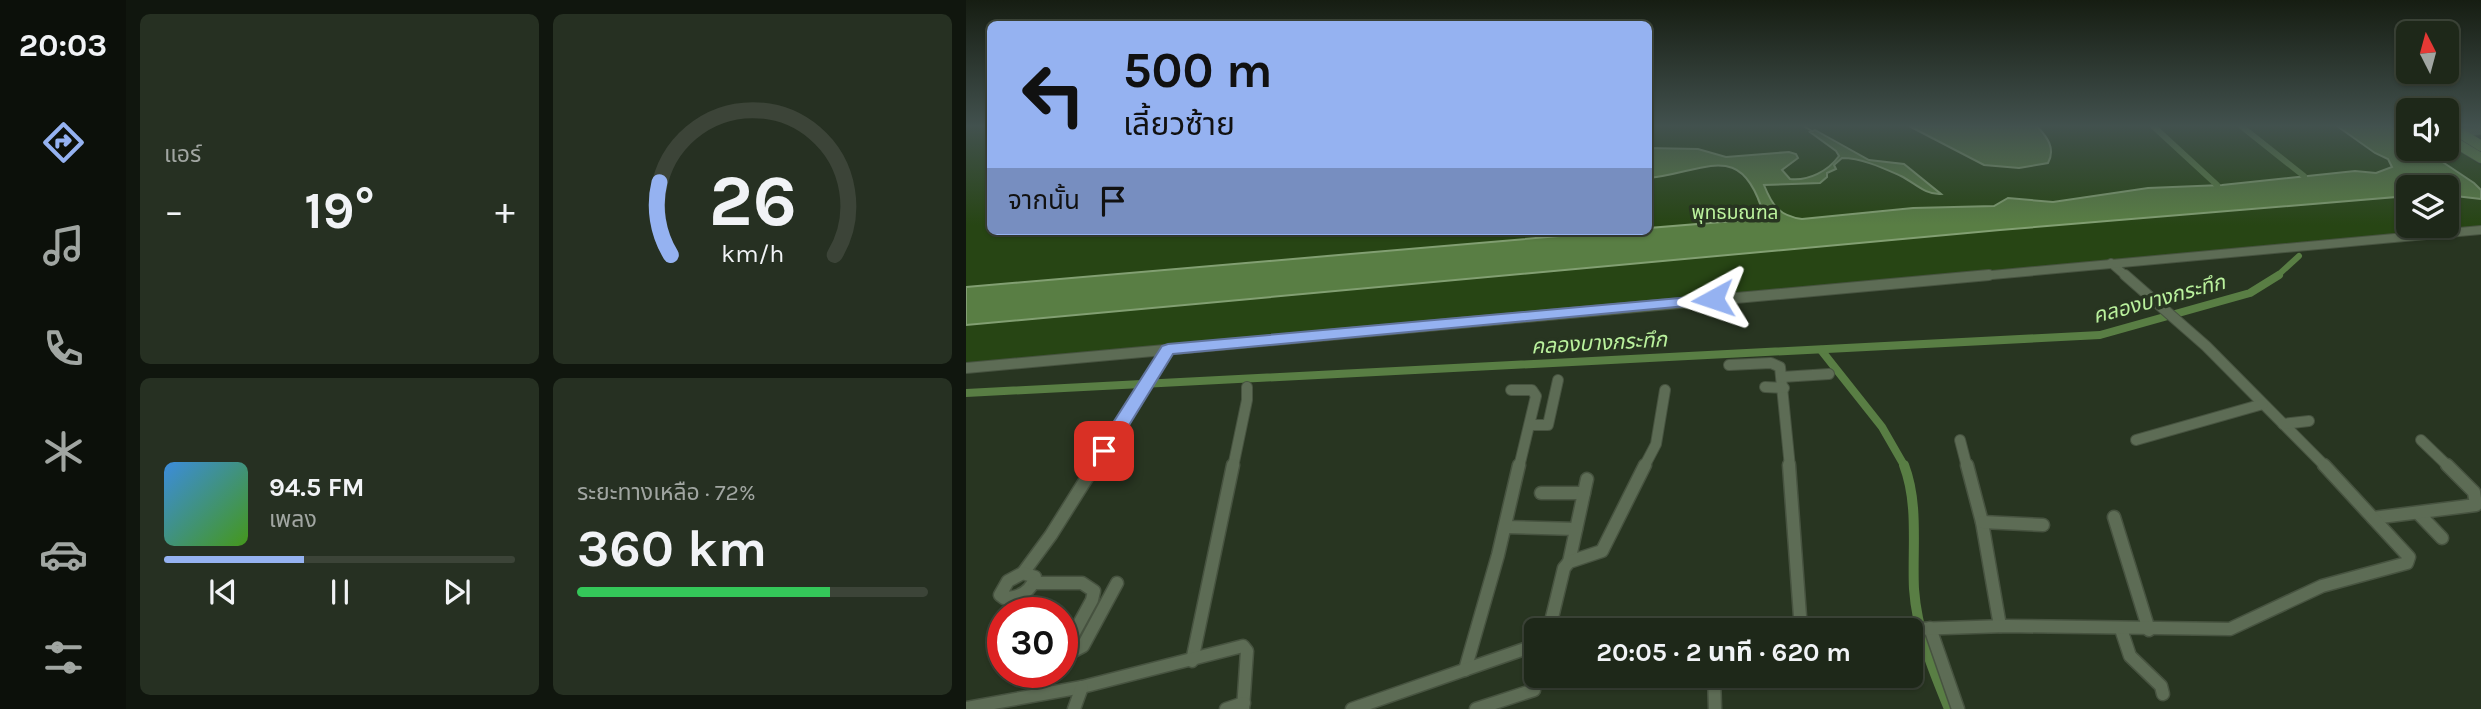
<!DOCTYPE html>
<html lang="th">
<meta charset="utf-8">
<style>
:root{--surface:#1e2819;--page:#263022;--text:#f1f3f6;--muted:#a1a6a2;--line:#3c4438;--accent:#95b2f1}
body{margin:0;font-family:Karla,"Noto Sans Thai",sans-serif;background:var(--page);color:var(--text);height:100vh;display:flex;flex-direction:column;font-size:26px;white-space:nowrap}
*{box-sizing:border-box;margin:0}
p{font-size:23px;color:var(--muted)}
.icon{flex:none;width:38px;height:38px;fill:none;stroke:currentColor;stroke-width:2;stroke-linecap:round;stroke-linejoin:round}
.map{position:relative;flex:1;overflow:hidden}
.details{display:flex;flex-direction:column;gap:14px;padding:14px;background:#10160e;width:840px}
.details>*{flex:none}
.top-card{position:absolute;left:21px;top:21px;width:665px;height:214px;border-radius:10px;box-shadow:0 2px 5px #0004,0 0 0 2px var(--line);background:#95b2f1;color:#111;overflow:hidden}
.needle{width:46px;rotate:354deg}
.controls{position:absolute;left:1430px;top:21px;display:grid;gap:14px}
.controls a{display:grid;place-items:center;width:63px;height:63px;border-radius:10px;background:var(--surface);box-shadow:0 2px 5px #0004,0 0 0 2px var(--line);font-size:35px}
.speed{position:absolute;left:21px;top:597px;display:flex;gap:14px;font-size:35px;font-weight:700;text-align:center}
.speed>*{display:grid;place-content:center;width:91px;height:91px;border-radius:50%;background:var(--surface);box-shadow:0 2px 5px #0004,0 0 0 2px var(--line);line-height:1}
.speed .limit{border:10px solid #d22;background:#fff;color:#111}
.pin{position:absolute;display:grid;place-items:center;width:60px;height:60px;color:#fff;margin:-30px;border-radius:14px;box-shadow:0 4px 10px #0006}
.me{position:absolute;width:77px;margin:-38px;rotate:265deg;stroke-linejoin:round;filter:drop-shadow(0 0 5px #0008)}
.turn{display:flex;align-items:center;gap:24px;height:147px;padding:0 21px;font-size:32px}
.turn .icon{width:91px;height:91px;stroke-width:2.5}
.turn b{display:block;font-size:49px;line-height:60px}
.then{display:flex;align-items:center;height:66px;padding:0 21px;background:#0003;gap:14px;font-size:26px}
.big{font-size:52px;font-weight:700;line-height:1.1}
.details .tile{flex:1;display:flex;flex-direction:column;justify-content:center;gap:10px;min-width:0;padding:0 24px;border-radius:10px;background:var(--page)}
.details .dial{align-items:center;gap:0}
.dial svg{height:182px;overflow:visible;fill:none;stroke:var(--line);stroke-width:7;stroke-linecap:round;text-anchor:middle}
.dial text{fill:var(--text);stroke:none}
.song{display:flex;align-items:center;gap:21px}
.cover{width:84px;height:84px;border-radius:10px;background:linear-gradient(135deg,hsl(210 70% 55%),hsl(100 70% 35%))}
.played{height:7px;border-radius:4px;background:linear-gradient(90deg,var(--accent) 40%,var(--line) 40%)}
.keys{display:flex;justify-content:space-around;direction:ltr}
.heat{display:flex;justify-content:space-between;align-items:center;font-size:38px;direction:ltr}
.charge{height:10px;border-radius:5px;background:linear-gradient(90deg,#34c759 72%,var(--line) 0)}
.details .tiles{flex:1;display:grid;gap:14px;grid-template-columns:repeat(2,1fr)}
.trip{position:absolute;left:558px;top:618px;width:399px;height:70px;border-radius:10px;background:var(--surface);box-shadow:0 2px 5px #0004,0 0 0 2px var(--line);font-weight:700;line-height:70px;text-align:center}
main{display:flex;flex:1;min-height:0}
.menu{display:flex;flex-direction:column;width:126px;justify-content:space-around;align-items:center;background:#0c100a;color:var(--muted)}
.menu .icon{width:49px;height:49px}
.menu .selected{color:var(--accent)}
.menu b{font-size:32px;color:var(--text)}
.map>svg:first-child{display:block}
.green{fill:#274514;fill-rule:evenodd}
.water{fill:#597e44;stroke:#829f72;stroke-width:2}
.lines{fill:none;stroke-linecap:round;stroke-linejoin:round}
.stream{stroke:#829f72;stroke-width:2}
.canal-far2{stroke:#597e44;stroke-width:6}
.canal-far1{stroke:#597e44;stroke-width:8}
.canal{stroke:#597e44;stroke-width:10}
.minor-far2-casing{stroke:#475340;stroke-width:10}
.minor-far1-casing{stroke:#475340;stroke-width:12}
.minor-casing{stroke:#475340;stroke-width:15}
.major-casing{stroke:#475340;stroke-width:11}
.minor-far2{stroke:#5d6c55;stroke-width:8}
.minor-far1{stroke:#5d6c55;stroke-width:10}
.minor{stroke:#5d6c55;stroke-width:12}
.major{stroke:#648d4c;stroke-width:10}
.route{fill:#95b2f1;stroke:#61749d;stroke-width:2}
.labels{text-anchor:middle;stroke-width:7;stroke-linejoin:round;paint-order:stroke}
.park-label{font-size:19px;fill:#bcf39e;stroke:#283521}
.water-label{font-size:21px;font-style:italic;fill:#baf19d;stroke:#283521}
</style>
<main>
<nav class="menu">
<b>20:03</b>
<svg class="icon selected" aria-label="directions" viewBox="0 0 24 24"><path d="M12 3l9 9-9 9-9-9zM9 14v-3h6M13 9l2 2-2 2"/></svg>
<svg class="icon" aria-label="music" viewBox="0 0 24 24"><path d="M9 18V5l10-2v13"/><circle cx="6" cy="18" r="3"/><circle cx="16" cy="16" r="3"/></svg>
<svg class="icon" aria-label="phone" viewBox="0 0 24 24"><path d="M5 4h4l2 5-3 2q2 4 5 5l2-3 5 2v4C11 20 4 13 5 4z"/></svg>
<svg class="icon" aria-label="climate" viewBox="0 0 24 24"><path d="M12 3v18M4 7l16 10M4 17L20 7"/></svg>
<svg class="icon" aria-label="car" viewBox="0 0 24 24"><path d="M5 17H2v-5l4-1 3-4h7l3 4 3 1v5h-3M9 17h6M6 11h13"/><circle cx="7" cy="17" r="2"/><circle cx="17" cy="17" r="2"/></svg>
<svg class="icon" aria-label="filters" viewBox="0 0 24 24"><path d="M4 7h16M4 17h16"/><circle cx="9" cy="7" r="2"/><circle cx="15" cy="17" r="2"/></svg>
</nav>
<section class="details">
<div class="tiles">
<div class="tile"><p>แอร์</p>
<div class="heat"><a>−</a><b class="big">19°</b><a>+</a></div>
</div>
<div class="tile dial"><svg viewBox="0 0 100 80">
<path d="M14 69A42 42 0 1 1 86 69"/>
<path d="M14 69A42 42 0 0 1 9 37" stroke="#95b2f1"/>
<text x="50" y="56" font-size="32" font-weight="700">26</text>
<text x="50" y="72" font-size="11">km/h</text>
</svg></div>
<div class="tile">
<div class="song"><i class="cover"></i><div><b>94.5 FM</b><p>เพลง</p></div></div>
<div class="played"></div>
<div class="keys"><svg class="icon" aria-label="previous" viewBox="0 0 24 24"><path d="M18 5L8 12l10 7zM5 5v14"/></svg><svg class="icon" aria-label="pause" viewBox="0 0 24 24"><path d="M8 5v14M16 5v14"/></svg><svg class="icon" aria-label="next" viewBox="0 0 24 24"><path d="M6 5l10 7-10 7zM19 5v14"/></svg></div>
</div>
<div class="tile"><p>ระยะทางเหลือ · 72%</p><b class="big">360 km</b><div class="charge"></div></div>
</div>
</section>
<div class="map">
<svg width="1515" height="709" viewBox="0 0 1515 709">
<rect width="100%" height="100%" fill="#283521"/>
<path class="green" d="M0,126H24V231H682L683,126H1442V149H1480L1481,143L1515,165V229L0,369ZM1442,187H1480V226H1442Z"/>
<g class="water">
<path d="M943,126H1071C1081,137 1090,148 1082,163L1053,168L1018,165Z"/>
<path d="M1371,126H1424L1442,139V149H1457L1508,183L1515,190V199L1481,195L1480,187H1442V196L1034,230L0,325V287L652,231H682L683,228L792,219L798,216C776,138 740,172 683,178V148L732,149L760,157L823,152L830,154L832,158L816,170L824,179C843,181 862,171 873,156L870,151L844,132L849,130L903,160L938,164L975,194C959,195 949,183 935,176C917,168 896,158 876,158L868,165L870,169L861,173V177L854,183L798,185C806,205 813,216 836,219L947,208L1028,206L1042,198L1087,202L1182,188L1256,185L1389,171L1410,173L1426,167L1422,159L1409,153Z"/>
</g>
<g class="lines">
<polyline class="stream" points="839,127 846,131"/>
<g class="canal-far2">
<polyline points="1187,126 1251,185"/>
<polyline points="1275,126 1338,176"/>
<polyline points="1310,277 1333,256"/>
</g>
<g class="canal-far1">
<polyline points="855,350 916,427 939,467"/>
<polyline points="0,393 1134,335 1284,293 1313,275"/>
</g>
<path class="canal" d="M938,465C953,504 946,549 948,589C951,632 967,670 983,709"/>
<g class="minor-far2-casing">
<g id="minor-far2">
<polyline points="1493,133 1515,130"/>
<polyline points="1145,263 1161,277"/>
<polyline points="1004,277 1515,230"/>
</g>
</g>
<g class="minor-far1-casing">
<g id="minor-far1">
<polyline points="1159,275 1240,346 1360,467"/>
<polyline points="763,365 805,363 814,367 824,467"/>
<polyline points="0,368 1023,275"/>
<polyline points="816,377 863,374"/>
<polyline points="799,387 818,388"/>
<polyline points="545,390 566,390 570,396 553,467"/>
<polyline points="1317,424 1343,421"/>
<polyline points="564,425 582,425 592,380"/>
<polyline points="994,440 1001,467"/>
<polyline points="1170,440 1297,404"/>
<polyline points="1455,440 1483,467"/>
<polyline points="128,467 202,350"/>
<polyline points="267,467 281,400 281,387"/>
<polyline points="678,467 690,444 699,390"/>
</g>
</g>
<g class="minor-casing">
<g id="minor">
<polyline points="823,465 835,630"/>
<polyline points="1001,465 1016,522 1034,626"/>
<polyline points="575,493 618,493"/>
<polyline points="1453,514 1476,538"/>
<polyline points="1148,517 1183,630"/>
<polyline points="1407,518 1510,505 1508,492 1481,465"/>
<polyline points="1016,522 1077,525"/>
<polyline points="539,527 610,529"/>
<polyline points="603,562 621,479"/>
<polyline points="57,573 85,535 129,465"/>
<path d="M57,573L69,577C65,592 53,598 38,598L34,595L42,581Z"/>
<polyline points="68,583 116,583 128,591 126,600 96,655"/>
<polyline points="964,628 992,709"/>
<polyline points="1155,629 1164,656 1195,686 1197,694"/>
<polyline points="583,630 598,568 603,562 636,551 679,465"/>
<polyline points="918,630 1040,626 1264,629 1356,586 1441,563 1443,557 1358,465"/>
<polyline points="96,657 117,646 151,583"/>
<polyline points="226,661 267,465"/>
<polyline points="499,670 532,555 553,465"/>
<polyline points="748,676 749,709"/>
<polyline points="75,694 87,672"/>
<polyline points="0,708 116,687 277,646 281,651 277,709"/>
<polyline points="108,709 116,687"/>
<polyline points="260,709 278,703"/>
<polyline points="386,709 570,645"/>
<polyline points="510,709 568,690"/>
</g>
</g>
<g class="major-casing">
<g id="major">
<polyline points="1483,126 1515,146"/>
<polyline points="1480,137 1515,158"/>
</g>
</g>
<use href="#minor-far2" class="minor-far2"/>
<use href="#minor-far1" class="minor-far1"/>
<use href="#minor" class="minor"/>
<use href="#major" class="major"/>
</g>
<linearGradient id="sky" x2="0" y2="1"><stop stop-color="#161d12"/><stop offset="0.56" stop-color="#42514e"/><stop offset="1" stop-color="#42514e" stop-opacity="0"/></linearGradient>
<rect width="1515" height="225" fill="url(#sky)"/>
<polygon class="route" points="747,295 752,296 754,299 752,303 207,354 144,456 132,456 129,451 196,346 202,344"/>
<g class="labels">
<g class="park-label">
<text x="769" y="219">พุทธมณฑล</text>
</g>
<g class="water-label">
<text transform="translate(1193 299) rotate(-15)" y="7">คลองบางกระทึก</text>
<text transform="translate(633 343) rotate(-3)" y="7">คลองบางกระทึก</text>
</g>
</g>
</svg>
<div class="controls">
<a><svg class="needle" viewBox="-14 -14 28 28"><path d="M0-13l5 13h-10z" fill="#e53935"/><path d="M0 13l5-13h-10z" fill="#a1a6a2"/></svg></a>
<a><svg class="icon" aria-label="sound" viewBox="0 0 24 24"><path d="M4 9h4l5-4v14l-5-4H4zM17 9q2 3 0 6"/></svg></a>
<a><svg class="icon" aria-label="layers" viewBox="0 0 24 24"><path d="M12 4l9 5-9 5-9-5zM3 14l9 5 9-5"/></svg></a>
</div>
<div class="speed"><div class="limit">30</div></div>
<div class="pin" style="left:138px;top:451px;background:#d93025"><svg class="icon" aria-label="arrive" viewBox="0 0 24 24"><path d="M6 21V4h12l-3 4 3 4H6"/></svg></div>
<svg class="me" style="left:747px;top:299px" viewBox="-20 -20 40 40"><path d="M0-17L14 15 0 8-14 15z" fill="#95b2f1" stroke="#fff" stroke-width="4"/></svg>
<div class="trip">20:05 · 2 นาที · 620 m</div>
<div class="top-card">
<div class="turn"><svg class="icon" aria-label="left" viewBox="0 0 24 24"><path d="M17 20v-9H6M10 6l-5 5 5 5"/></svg><div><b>500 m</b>เลี้ยวซ้าย</div></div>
<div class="then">จากนั้น<svg class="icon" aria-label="arrive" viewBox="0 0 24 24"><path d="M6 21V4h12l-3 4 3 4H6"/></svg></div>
</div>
</div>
</main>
